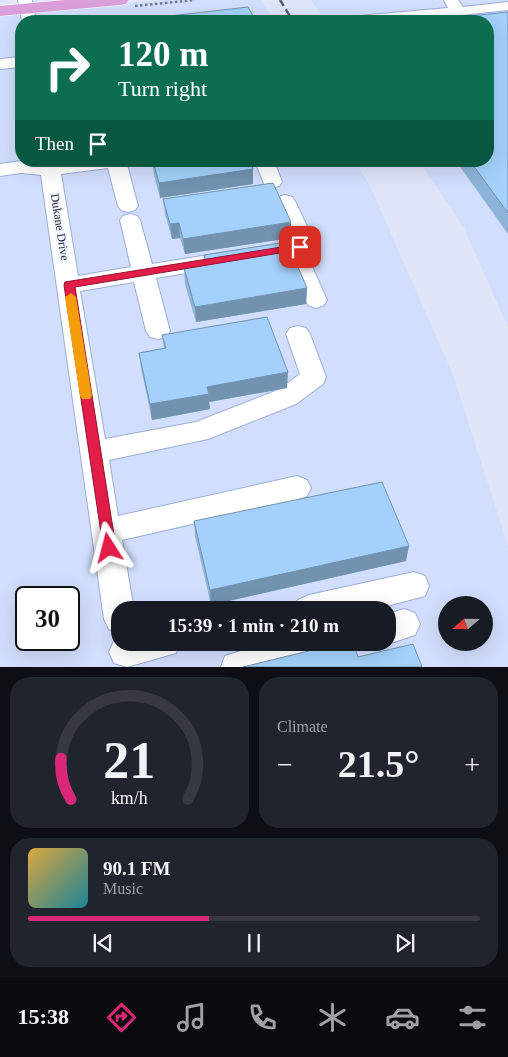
<!DOCTYPE html>
<meta charset="utf-8">
<style>
:root{--surface:#171b24;--page:#20242c;--text:#f1f3f6;--muted:#9ea1a6;--line:#363941;--accent:#db2777}
body{margin:0;font-family:Georgia,serif;background:var(--page);color:var(--text);height:100vh;display:flex;flex-direction:column;font-size:19px;white-space:nowrap}
*{box-sizing:border-box;margin:0}
p{font-size:16px;color:var(--muted)}
.icon{flex:none;width:28px;height:28px;fill:none;stroke:currentColor;stroke-width:2;stroke-linecap:round;stroke-linejoin:round}
.map{position:relative;height:667px;overflow:hidden}
.drawer{display:flex;flex-direction:column;gap:10px;padding:10px;background:#0d0f14;flex:1}
.drawer>*{flex:none}
.guide{position:absolute;left:15px;top:15px;width:479px;height:152px;border-radius:20px;box-shadow:0 5px 20px #0002;background:#0b6e4f;color:#fff;overflow:hidden}
.needle{width:32px;rotate:250deg}
.controls{position:absolute;left:438px;top:596px;display:grid;gap:10px}
.controls a{display:grid;place-items:center;width:55px;height:55px;border-radius:50%;background:var(--surface);box-shadow:0 5px 20px #0002;font-size:25px}
.speed{position:absolute;left:15px;top:586px;display:flex;gap:10px;font-size:25px;font-weight:700;text-align:center}
.speed>*{display:grid;place-content:center;width:65px;height:65px;border-radius:50%;background:var(--surface);box-shadow:0 5px 20px #0002;line-height:1}
.speed .limit{border:2px solid #111;border-radius:8px;background:#fff;color:#111}
.pin{position:absolute;display:grid;place-items:center;width:42px;height:42px;color:#fff;margin:-21px;border-radius:10px;box-shadow:0 2px 8px #0006}
.me{position:absolute;width:55px;margin:-28px;rotate:351deg;stroke-linejoin:round;filter:drop-shadow(0 0 4px #0008)}
.turn{display:flex;align-items:center;gap:18px;height:105px;padding:0 20px;font-size:22px}
.turn .icon{width:65px;height:65px;stroke-width:2.5}
.turn b{display:block;font-size:35px;line-height:42px}
.then{display:flex;align-items:center;height:48px;padding:0 20px;background:#0003;gap:10px;font-size:19px}
.big{font-size:38px;font-weight:700;line-height:1.1}
.drawer .card{flex:1;display:flex;flex-direction:column;justify-content:center;gap:8px;min-width:0;padding:0 18px;border-radius:20px;background:var(--page)}
.drawer .dial{align-items:center;gap:0}
.dial svg{height:130px;overflow:visible;fill:none;stroke:var(--line);stroke-width:7;stroke-linecap:round;text-anchor:middle}
.dial text{fill:var(--text);stroke:none}
.song{display:flex;align-items:center;gap:15px}
.cover{width:60px;height:60px;border-radius:8px;background:linear-gradient(135deg,hsl(40 70% 55%),hsl(190 70% 35%))}
.played{height:5px;border-radius:2px;background:linear-gradient(90deg,var(--accent) 40%,var(--line) 40%)}
.keys{display:flex;justify-content:space-around;direction:ltr}
.heat{display:flex;justify-content:space-between;align-items:center;font-size:28px;direction:ltr}
.drawer .tiles{flex:1;display:grid;gap:10px;grid-template-columns:1fr 1fr}
.card:last-child{grid-column:span 2}
.trip{position:absolute;left:111px;top:601px;width:285px;height:50px;border-radius:20px;background:var(--surface);box-shadow:0 5px 20px #0002;font-weight:700;line-height:50px;text-align:center}
.menu{display:flex;height:80px;justify-content:space-around;align-items:center;background:#090b0e;color:var(--muted)}
.menu .icon{width:35px;height:35px}
.menu .active{color:var(--accent)}
.menu b{font-size:22px;color:var(--text)}
.map>svg:first-child{display:block}
.built{fill:#d1defd;fill-rule:evenodd}
.lines{fill:none;stroke-linecap:round;stroke-linejoin:round}
.minor-casing{stroke:#9badd8;stroke-width:2}
.major-casing{stroke:#fff;stroke-width:1}
.path{stroke:#737a8c;stroke-width:2.5;stroke-dasharray:2.5 2.5;stroke-linecap:butt}
.minor{fill:#fff;fill-rule:evenodd}
.major{fill:#dba0dc;fill-rule:evenodd}
.rail{stroke:#555c6e;stroke-width:2.5;stroke-dasharray:7 4;stroke-linecap:butt}
.wall{fill:#8cb4d8}
.shaded-wall{fill:#7292b0}
.building{fill:#a3d1fb;stroke:#7292b0}
.route{fill:#e11d48;stroke:#92132f}
.slow{fill:#f59e0b}
.labels{text-anchor:middle;stroke-width:4;stroke-linejoin:round;paint-order:stroke}
.street-label{font-size:12px;fill:#1b2233;stroke:#eff3fc}
</style>
<div class="map">
<svg width="508" height="667" viewBox="0 0 508 667">
<rect width="100%" height="100%" fill="#dee6f8"/>
<g class="built">
<path d="M159,0H261L274,21H21V161H355L370,186L453,375L508,546V667H0V15ZM26,598H69V640H26ZM446,605H484V642H446ZM120,610H388V642H120Z"/>
<polygon points="311,0 508,0 508,327 464,228 419,161 488,161 488,21 325,21"/>
</g>
<g class="lines">
<g class="minor-casing">
<g id="minor">
<polygon points="18,0 32,0 36,21 22,21"/>
<polygon points="444,0 458,0 463,7 508,2 508,10 406,21 350,21 353,18 358,16 448,8"/>
<polygon points="21,57 21,67 0,69 0,59"/>
<polygon points="21,161 40,163 40,161 59,161 59,163 126,161 138,206 135,210 128,212 121,210 118,206 108,168 61,174 78,276 131,267 120,220 123,216 130,214 137,216 140,220 152,264 290,242 290,237 275,201 278,197 285,195 292,197 295,201 312,237 310,262 327,300 324,305 316,308 308,305 288,262 289,256 156,278 170,331 166,337 158,339 150,337 146,331 134,282 80,291 105,439 196,422 278,390 300,374 286,334 290,328 298,326 306,328 310,334 326,377 323,384 296,404 208,439 109,460 118,516 297,476 307,480 311,488 307,496 297,500 122,540 134,610 120,610 120,634 109,629 104,619 41,175 21,173 0,176 0,164"/>
<polygon points="255,161 274,161 282,182 279,186 272,188 265,186"/>
<polygon points="414,572 425,576 429,586 425,596 371,610 293,610 298,600 309,595"/>
<polygon points="404,609 415,613 420,624 415,635 388,644 384,642 388,642 388,614"/>
<polygon points="120,638 120,642 181,642 176,653 127,667 114,663 109,652 114,641"/>
<polygon points="270,642 349,642 344,653 297,667 221,667 225,656"/>
</g>
</g>
<g class="major-casing">
<polygon id="major" points="64,0 129,0 126,4 120,5 0,16 0,6"/>
</g>
<polyline class="path" points="135,6 195,0"/>
<use href="#minor" class="minor"/>
<use href="#major" class="major"/>
<polyline class="rail" points="280,0 293,21"/>
</g>
<g class="wall">
<polygon points="508,12 508,234 456,161 488,161"/>
<polygon points="152,161 253,169 253,184 160,198 154,175"/>
<polygon points="163,199 291,238 185,254 180,238 172,239 165,214"/>
<polygon points="204,255 307,288 306,304 196,322 185,284 184,268 205,265"/>
<polygon points="162,335 287,388 209,402 210,409 152,420 141,368 139,353 164,348"/>
<polygon points="194,521 406,561 211,605 195,536"/>
</g>
<g class="shaded-wall">
<polygon points="253,169 253,184 160,198 159,183"/>
<polygon points="291,222 291,238 185,254 183,239"/>
<polygon points="179,223 180,238 172,239 170,224"/>
<polygon points="307,288 306,304 196,322 195,307"/>
<polygon points="288,372 287,388 209,402 210,409 152,420 150,404 207,387"/>
<polygon points="409,546 406,561 211,605 210,590"/>
</g>
<g class="building">
<polygon points="248,7 256,21 126,21"/>
<polygon points="508,12 508,213 470,161 488,161 488,21 422,21"/>
<polygon points="153,161 250,161 253,169 159,183"/>
<polygon points="273,183 291,222 183,239 179,223 170,224 163,199"/>
<polygon points="287,242 307,288 195,307 184,268 207,265 204,255"/>
<polygon points="267,317 288,372 207,387 209,394 150,404 139,353 166,348 162,335"/>
<polygon points="382,482 409,546 210,590 194,521"/>
<polygon points="345,642 353,642 358,657 413,644 422,667 243,667"/>
</g>
<polygon class="route" points="300,244 305,247 304,249 75,287 116,548 114,553 109,555 104,553 64,285 65,282"/>
<polygon class="slow" points="71,293 76,297 92,396 90,399 82,399 80,396 65,297"/>
<g class="labels">
<g class="street-label">
<text transform="translate(60 227) rotate(81)" y="4">Dukane Drive</text>
</g>
</g>
</svg>
<div class="controls">
<a><svg class="needle" viewBox="-14 -14 28 28"><path d="M0-13l5 13h-10z" fill="#e53935"/><path d="M0 13l5-13h-10z" fill="#9ea1a6"/></svg></a>
</div>
<div class="speed"><div class="limit">30</div></div>
<div class="pin" style="left:300px;top:247px;background:#d93025"><svg class="icon" aria-label="arrive" viewBox="0 0 24 24"><path d="M6 21V4h12l-3 4 3 4H6"/></svg></div>
<svg class="me" style="left:109px;top:548px" viewBox="-20 -20 40 40"><path d="M0-17L14 15 0 8-14 15z" fill="#e11d48" stroke="#fff" stroke-width="4"/></svg>
<div class="trip">15:39 · 1 min · 210 m</div>
<div class="guide">
<div class="turn"><svg class="icon" aria-label="right" viewBox="0 0 24 24"><path d="M7 20v-9h11M14 6l5 5-5 5"/></svg><div><b>120 m</b>Turn right</div></div>
<div class="then">Then<svg class="icon" aria-label="arrive" viewBox="0 0 24 24"><path d="M6 21V4h12l-3 4 3 4H6"/></svg></div>
</div>
</div>
<section class="drawer">
<div class="tiles">
<div class="card dial"><svg viewBox="0 0 100 80">
<path d="M14 69A42 42 0 1 1 86 69"/>
<path d="M14 69A42 42 0 0 1 8 44" stroke="#db2777"/>
<text x="50" y="56" font-size="32" font-weight="700">21</text>
<text x="50" y="72" font-size="11">km/h</text>
</svg></div>
<div class="card"><p>Climate</p>
<div class="heat"><a>−</a><b class="big">21.5°</b><a>+</a></div>
</div>
<div class="card">
<div class="song"><i class="cover"></i><div><b>90.1 FM</b><p>Music</p></div></div>
<div class="played"></div>
<div class="keys"><svg class="icon" aria-label="previous" viewBox="0 0 24 24"><path d="M18 5L8 12l10 7zM5 5v14"/></svg><svg class="icon" aria-label="pause" viewBox="0 0 24 24"><path d="M8 5v14M16 5v14"/></svg><svg class="icon" aria-label="next" viewBox="0 0 24 24"><path d="M6 5l10 7-10 7zM19 5v14"/></svg></div>
</div>
</div>
</section>
<nav class="menu">
<b>15:38</b>
<svg class="icon active" aria-label="directions" viewBox="0 0 24 24"><path d="M12 3l9 9-9 9-9-9zM9 14v-3h6M13 9l2 2-2 2"/></svg>
<svg class="icon" aria-label="music" viewBox="0 0 24 24"><path d="M9 18V5l10-2v13"/><circle cx="6" cy="18" r="3"/><circle cx="16" cy="16" r="3"/></svg>
<svg class="icon" aria-label="phone" viewBox="0 0 24 24"><path d="M5 4h4l2 5-3 2q2 4 5 5l2-3 5 2v4C11 20 4 13 5 4z"/></svg>
<svg class="icon" aria-label="climate" viewBox="0 0 24 24"><path d="M12 3v18M4 7l16 10M4 17L20 7"/></svg>
<svg class="icon" aria-label="car" viewBox="0 0 24 24"><path d="M5 17H2v-5l4-1 3-4h7l3 4 3 1v5h-3M9 17h6M6 11h13"/><circle cx="7" cy="17" r="2"/><circle cx="17" cy="17" r="2"/></svg>
<svg class="icon" aria-label="filters" viewBox="0 0 24 24"><path d="M4 7h16M4 17h16"/><circle cx="9" cy="7" r="2"/><circle cx="15" cy="17" r="2"/></svg>
</nav>
